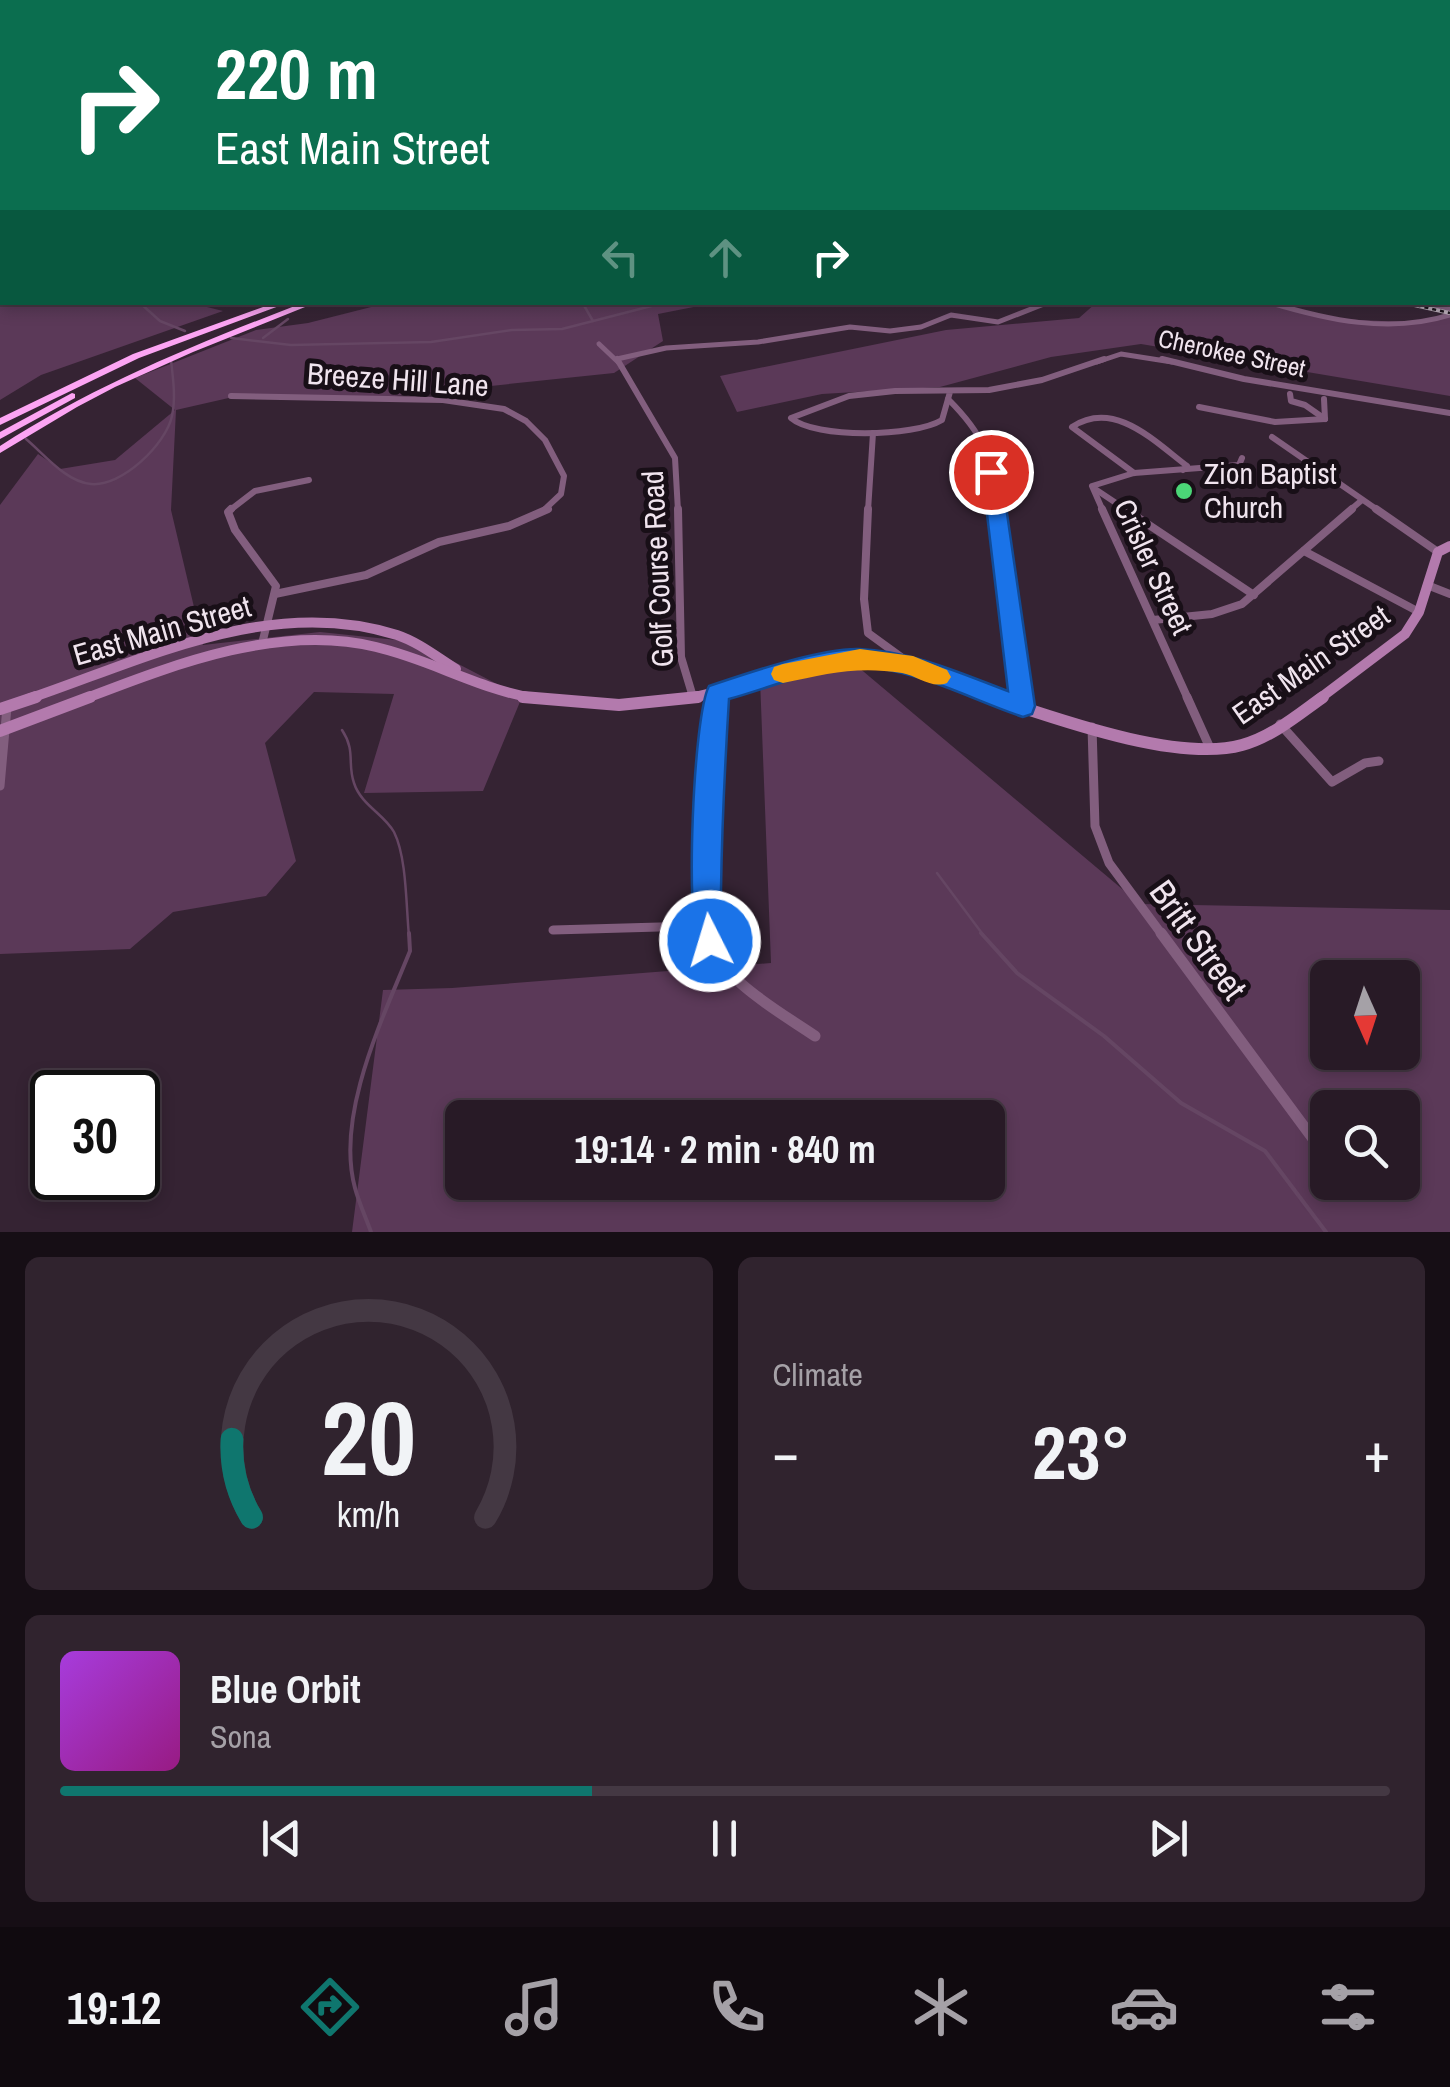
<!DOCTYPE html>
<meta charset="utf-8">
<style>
:root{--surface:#281a26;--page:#30232e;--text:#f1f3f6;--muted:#a5a1a7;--line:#443843;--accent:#0f766e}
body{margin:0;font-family:"Archivo Narrow",sans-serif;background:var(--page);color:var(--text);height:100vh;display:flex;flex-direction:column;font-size:38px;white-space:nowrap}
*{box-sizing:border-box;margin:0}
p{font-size:32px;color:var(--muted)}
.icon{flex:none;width:55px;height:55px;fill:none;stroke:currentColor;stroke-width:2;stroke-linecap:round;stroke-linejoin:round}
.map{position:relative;height:1232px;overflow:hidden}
.drawer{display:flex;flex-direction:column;gap:25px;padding:25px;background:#160e15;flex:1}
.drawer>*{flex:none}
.top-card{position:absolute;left:0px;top:0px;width:1450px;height:305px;box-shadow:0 5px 15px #0003,0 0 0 2px var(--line);background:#0b6e4f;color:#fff;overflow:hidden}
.needle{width:65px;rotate:177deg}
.controls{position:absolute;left:1310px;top:960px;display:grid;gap:20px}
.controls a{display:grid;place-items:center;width:110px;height:110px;border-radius:15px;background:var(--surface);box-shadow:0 5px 15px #0003,0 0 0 2px var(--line);font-size:50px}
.speed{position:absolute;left:30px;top:1070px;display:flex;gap:20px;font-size:50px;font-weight:700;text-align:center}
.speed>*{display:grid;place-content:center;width:130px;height:130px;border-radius:50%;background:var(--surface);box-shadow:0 5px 15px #0003,0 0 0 2px var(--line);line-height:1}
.speed .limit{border:5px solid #111;border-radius:15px;background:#fff;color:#111}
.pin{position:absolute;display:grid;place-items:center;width:85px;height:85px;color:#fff;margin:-42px;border:5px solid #fff;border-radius:50%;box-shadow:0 2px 10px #0007}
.me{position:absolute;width:110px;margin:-55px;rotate:355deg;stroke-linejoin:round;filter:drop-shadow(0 0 8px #0008)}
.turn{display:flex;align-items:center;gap:35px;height:210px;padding:0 50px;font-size:45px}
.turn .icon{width:130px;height:130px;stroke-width:2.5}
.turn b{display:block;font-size:70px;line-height:85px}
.lanes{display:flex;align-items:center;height:95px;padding:0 50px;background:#0003;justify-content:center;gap:50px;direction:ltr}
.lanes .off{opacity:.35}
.big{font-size:75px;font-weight:700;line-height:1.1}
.drawer .widget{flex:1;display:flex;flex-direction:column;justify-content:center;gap:15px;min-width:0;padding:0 35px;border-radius:15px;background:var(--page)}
.drawer .dial{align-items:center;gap:0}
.dial svg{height:260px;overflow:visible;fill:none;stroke:var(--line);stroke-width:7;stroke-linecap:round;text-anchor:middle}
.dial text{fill:var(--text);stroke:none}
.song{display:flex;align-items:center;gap:30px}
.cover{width:120px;height:120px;border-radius:15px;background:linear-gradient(135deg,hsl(280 70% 55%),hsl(310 70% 35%))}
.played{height:10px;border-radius:5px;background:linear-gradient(90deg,var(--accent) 40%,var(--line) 40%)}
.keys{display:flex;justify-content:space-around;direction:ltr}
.heat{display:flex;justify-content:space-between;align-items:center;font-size:55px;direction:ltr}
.drawer .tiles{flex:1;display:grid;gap:25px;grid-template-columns:1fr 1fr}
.widget:last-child{grid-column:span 2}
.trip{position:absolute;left:445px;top:1100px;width:560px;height:100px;border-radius:15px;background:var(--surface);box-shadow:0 5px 15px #0003,0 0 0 2px var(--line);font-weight:700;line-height:100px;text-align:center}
.tab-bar{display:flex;height:160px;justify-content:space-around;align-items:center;background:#100a0f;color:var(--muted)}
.tab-bar .icon{width:70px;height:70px}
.tab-bar .on{color:var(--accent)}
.tab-bar b{font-size:45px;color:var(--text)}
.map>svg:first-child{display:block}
.green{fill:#5b3958;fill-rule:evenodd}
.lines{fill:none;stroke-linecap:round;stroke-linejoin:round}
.stream-far1{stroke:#654663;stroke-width:2.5}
.stream{stroke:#654663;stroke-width:4}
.street-far4{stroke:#825e7e;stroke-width:5}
.street-far3{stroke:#825e7e;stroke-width:6}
.street-far2{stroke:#825e7e;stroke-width:8}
.street-far1{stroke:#825e7e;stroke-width:9}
.street{stroke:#825e7e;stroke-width:11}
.secondary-far1{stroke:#b37aad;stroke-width:10}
.secondary{stroke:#b37aad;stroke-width:12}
.highway{fill:#fca4f3;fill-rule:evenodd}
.rail-casing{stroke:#baacb8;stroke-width:4}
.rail{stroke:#180f17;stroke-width:2.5;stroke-dasharray:4;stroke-linecap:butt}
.route{fill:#1a73e8;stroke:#114b97;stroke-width:2.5}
.slow{fill:#f59e0b}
.poi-dot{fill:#4bd677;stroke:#180f17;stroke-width:4}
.labels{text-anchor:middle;stroke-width:10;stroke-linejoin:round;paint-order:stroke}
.far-street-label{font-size:25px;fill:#f0e4ee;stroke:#180f17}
.street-label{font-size:30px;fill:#f0e4ee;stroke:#180f17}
.poi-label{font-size:30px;fill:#f0e4ee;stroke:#180f17;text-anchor:start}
.near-street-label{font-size:35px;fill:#f0e4ee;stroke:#180f17}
</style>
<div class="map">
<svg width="1450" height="1232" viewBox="0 0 1450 1232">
<rect width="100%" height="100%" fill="#352333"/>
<g class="green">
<polygon points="0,148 2,302 187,302 223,311 41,375 0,400"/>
<polygon points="387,303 714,303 658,314 663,341 614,373 366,399 233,397 176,410 171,510 203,645 320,632 416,642 522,697 483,791 364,793 394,694 314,692 265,743 296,861 266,896 173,912 130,949 0,954 0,505 38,454 60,469 115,460 175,410 135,378 256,330 308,323"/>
<polygon points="1096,303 1272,303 1340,319 1403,322 1450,316 1450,396 1141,344 1051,357 940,387 822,394 737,412 720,376 946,330 1079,318"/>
<path d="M845,656L1140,904L1450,910V1232H352L383,990L452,988L771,963L760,679ZM1328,978H1402V1052H1328ZM1328,1108H1402V1182H1328ZM462,1118H988V1182H462Z"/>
</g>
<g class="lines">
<g class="stream-far1">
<polyline points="139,302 160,321 185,331"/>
<polyline points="582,302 593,321"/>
<polyline points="231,338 291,345 431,342 512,330 562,329 667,302"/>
<polyline points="263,338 288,319"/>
<path d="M26,439C44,454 66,482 91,484C122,487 166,444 172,416C176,398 173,378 171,360"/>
<path d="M342,730C356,751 347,763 354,783C361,805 384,814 394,832C407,858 406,907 409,936"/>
<polyline points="937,873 984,936"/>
</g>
<g class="stream">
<polyline points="981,933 1017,973 1104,1036 1181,1103 1265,1151 1326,1232"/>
<path d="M371,1232C366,1218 359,1203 355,1188C335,1115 383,1018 410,951L409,933"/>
</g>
<g class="street-far4">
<path d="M1268,302C1327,320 1390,334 1450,315"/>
<polyline points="1418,302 1450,309"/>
<polyline points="599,344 618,362"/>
<polyline points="617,359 666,348 758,342 850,327 890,331 921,327 951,315 998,322 1049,302"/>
<polyline points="1097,362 1121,354 1172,362"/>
</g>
<g class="street-far3">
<polyline points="617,359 675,458 678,511"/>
<polyline points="1162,359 1244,379 1450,413"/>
<path d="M950,392L942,420C914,437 815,439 791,418L849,396L895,391L989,390L1042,380L1104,359"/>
<polyline points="1290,394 1291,401 1305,405 1325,419"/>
<polyline points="231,396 443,400 504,409 526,421 545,440 564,476 561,494 543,511"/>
<path d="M948,399C989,440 989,456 996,511"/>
<polyline points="1324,399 1325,419"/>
<polyline points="1199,407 1275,422 1325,419"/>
<polyline points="1272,437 1379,511"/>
<path d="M1134,473L1072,427C1114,399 1154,441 1187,466L1183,470"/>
<polyline points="1095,489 1128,511"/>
<polyline points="229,511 255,491 309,480"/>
<polyline points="868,511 873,433"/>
<polyline points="1103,511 1092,486 1134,473 1239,465 1242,458"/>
<polyline points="1349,511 1362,500"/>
</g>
<g class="street-far2">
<polyline points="231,509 228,512 235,530 276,586 262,644"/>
<polyline points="678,509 681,657 693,697"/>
<polyline points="868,509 864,599 868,633 912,665"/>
<polyline points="996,509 1022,699"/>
<polyline points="1102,509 1188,699"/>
<polyline points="1125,509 1254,595"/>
<polyline points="1376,509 1438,552"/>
<polyline points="1304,551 1419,612"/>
<polyline points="1427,585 1450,594"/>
<polyline points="275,594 366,575 439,542 509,526 548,509"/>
<polyline points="1153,620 1212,614 1242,604 1352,509"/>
<polyline points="717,699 718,692"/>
</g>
<g class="street-far1">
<polyline points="1022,697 1023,707"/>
<polyline points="1187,697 1210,748"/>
<polyline points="1280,724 1332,782 1365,763 1379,761"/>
<polyline points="1092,727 1095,826 1109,863 1163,936"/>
<polyline points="0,786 7,707"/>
<polyline points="553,930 695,926 700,923 703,907"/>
<path d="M710,936C702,856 711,776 718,697"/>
</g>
<g class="street">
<path d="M709,933C714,977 782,1013 815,1036"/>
<polyline points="1161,933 1328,1159"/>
</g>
<g class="secondary-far1">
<path d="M28,699C146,659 270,595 397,635C418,642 437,657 456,669"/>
<path d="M84,699C173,665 279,623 376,647C432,660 480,690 538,699"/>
<path d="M684,699C751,688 818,649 888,661C927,668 962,687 999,699"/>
<polyline points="1319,699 1405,634 1419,612 1438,552 1450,546"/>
</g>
<g class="secondary">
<polyline points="523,697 619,705 698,697"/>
<path d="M991,697C1055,718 1177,763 1242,745C1272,737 1299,714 1323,697"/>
<polyline points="0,709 36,697"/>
<polyline points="0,731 90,697"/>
</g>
<g class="highway">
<polygon points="277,302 290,302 139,358 0,425 0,418 133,354"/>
<path d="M305,302L315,303L193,352L115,387L77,407L0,453V446C96,384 199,343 305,302Z"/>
<polygon points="72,393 75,394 75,398 0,439 0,432"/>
</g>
<g class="rail-casing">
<polyline id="rail" points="1401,302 1450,313"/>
</g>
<use href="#rail" class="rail"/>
</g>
<linearGradient id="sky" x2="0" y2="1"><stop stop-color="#1d131c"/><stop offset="0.46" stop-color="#4b455b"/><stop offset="1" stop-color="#4b455b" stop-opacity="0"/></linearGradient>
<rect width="1450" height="320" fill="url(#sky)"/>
<path class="route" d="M991,466L1001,472L1035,706L1032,714L1023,717C969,699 916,668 859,667C816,667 770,688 729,699C725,763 722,826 721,890C721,911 729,932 721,952L710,957L699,952C685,920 693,716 709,686C748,673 820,648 859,649C912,651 960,673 1008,691L982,472Z"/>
<path class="slow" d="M860,649L913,656L947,670L951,677L947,683C931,689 918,676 902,673C855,666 828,674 783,683L774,680L771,674L774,667L783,664Z"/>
<circle class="poi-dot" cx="1184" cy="491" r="10"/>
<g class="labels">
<g class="far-street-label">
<text transform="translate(1232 353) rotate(12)" y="9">Cherokee Street</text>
</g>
<g class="street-label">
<text transform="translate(398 380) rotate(4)" y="10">Breeze Hill Lane</text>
<text transform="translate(1153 567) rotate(65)" y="10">Crisler Street</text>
<text transform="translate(658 569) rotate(-93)" y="10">Golf Course Road</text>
<text transform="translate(162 631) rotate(-16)" y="10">East Main Street</text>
<text transform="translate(1311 665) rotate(-35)" y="10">East Main Street</text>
</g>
<g class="poi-label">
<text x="1204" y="484">Zion Baptist<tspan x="1204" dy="34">Church</tspan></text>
</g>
<g class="near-street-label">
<text transform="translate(1198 940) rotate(54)" y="12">Britt Street</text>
</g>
</g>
</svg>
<div class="controls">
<a><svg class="needle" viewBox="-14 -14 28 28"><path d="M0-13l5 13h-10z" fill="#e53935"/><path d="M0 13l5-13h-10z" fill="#a5a1a7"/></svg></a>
<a><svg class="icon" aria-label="search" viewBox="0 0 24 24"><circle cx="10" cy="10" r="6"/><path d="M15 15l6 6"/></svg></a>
</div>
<div class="speed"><div class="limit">30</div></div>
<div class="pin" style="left:991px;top:472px;background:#d93025"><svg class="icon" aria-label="arrive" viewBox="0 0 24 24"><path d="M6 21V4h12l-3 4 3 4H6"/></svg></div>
<svg class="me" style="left:710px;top:941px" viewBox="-20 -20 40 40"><circle r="17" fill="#1a73e8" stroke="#fff" stroke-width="3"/><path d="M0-11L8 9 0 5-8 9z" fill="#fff"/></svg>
<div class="trip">19:14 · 2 min · 840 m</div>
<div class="top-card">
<div class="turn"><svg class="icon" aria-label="right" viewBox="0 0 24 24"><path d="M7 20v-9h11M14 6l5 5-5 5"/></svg><div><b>220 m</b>East Main Street</div></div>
<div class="lanes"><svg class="icon off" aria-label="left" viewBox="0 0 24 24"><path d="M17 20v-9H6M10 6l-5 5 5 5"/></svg><svg class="icon off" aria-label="ahead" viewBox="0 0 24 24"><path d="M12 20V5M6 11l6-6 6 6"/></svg><svg class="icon" aria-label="right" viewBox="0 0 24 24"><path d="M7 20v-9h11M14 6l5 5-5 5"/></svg></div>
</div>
</div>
<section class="drawer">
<div class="tiles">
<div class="widget dial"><svg viewBox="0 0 100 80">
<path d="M14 69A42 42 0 1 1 86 69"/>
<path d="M14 69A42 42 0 0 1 8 45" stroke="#0f766e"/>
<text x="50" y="56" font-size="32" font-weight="700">20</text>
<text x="50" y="72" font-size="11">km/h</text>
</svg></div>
<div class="widget"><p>Climate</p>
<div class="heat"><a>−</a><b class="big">23°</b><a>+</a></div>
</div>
<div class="widget">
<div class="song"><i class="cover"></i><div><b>Blue Orbit</b><p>Sona</p></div></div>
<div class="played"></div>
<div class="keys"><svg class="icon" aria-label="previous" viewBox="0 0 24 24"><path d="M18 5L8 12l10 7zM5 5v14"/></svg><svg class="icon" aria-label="pause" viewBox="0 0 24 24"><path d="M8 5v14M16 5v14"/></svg><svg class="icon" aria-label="next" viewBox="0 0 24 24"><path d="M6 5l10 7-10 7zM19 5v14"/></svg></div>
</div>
</div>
</section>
<nav class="tab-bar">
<b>19:12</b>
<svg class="icon on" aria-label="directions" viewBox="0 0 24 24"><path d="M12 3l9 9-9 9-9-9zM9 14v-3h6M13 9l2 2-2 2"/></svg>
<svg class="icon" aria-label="music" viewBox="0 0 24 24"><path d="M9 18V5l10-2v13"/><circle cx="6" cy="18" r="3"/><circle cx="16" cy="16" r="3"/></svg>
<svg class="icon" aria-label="phone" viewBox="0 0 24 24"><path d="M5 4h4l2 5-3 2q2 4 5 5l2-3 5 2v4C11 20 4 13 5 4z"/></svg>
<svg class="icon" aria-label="climate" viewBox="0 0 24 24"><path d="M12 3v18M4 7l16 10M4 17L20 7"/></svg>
<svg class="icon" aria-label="car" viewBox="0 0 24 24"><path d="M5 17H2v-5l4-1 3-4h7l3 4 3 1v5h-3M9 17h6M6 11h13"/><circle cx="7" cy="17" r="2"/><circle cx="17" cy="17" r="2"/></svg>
<svg class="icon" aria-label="filters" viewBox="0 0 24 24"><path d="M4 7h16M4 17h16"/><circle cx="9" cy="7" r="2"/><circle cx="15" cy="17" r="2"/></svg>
</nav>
